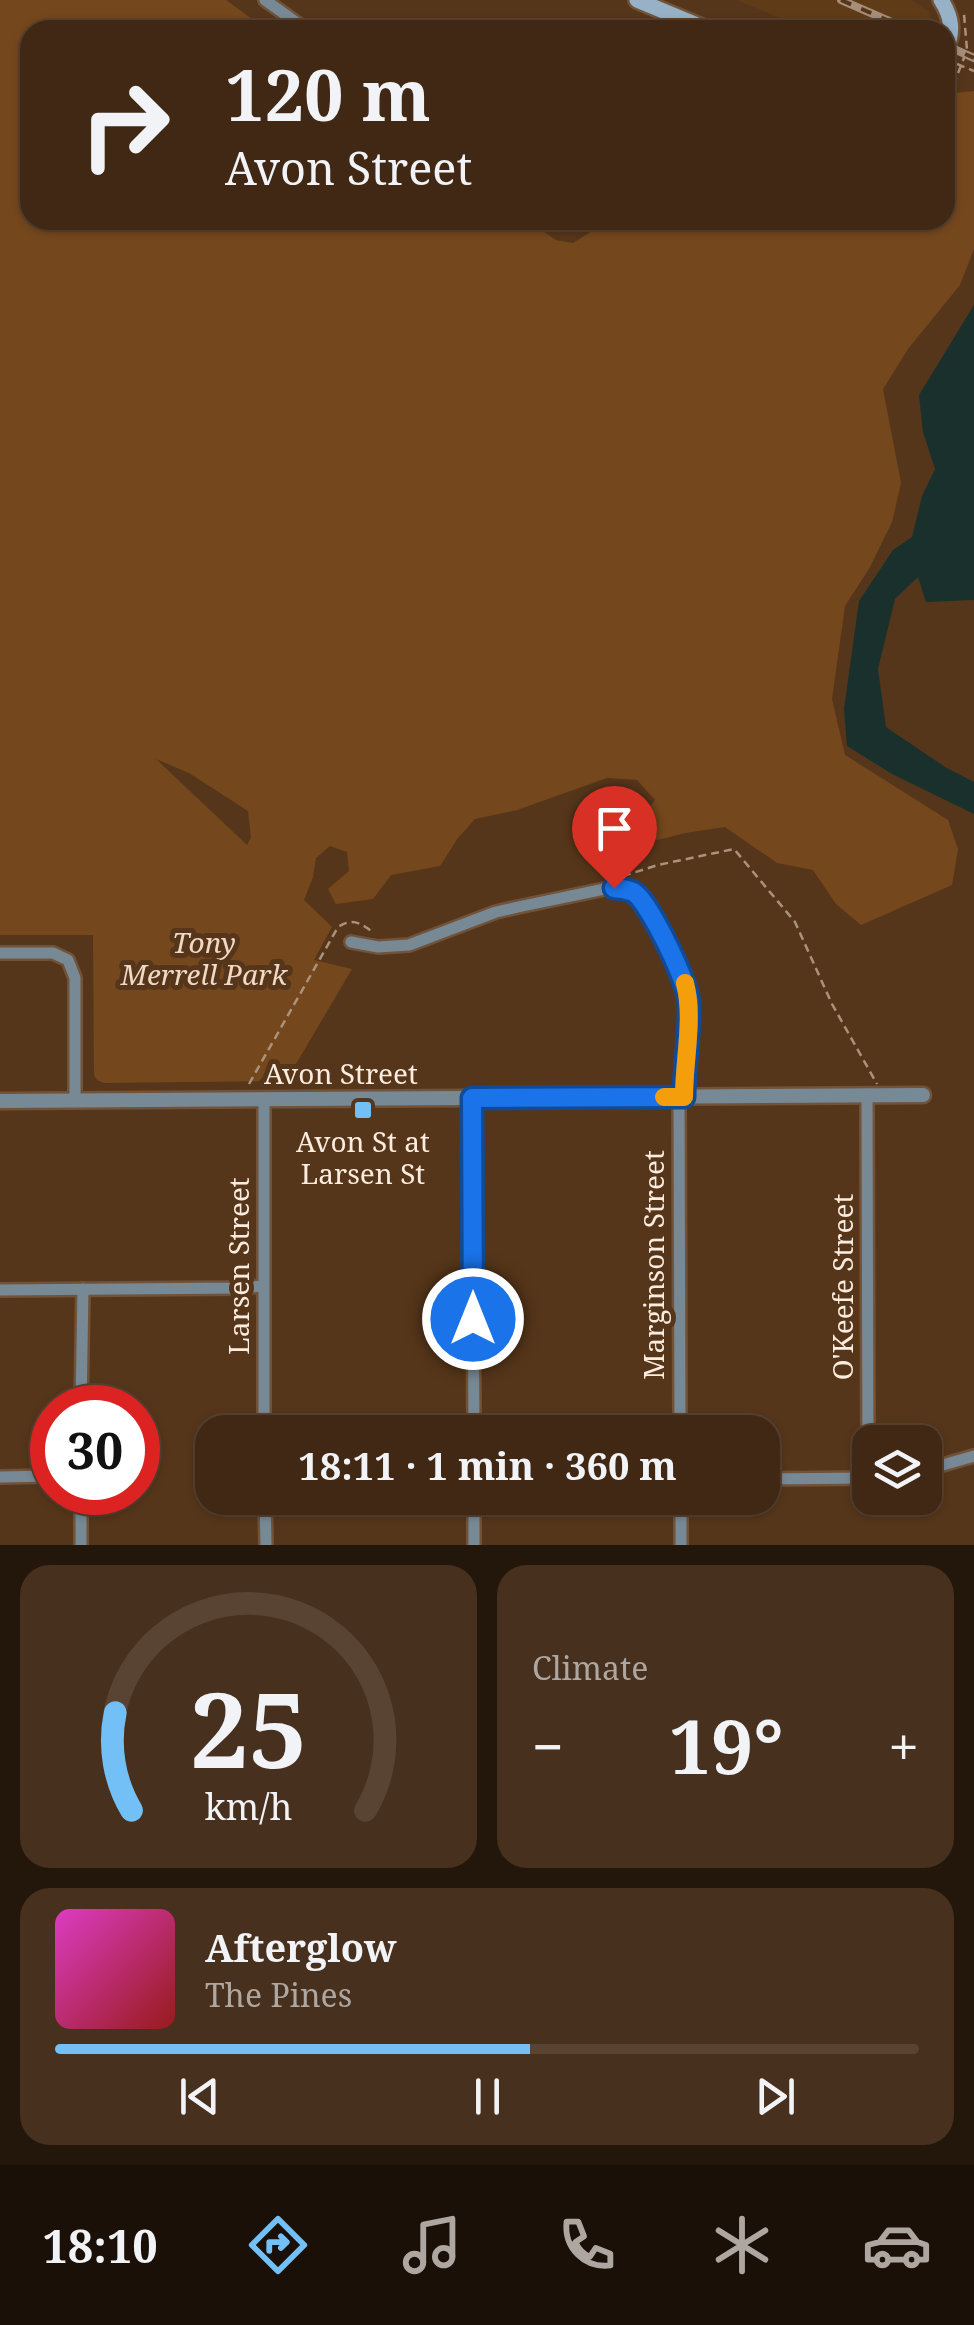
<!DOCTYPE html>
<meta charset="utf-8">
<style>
:root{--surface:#402814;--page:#47301d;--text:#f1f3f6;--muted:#aea6a0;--line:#594434;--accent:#73c0f6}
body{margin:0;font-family:"Noto Serif",serif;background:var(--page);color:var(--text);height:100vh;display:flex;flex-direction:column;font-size:38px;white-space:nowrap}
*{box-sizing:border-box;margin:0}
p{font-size:32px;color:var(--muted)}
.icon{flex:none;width:55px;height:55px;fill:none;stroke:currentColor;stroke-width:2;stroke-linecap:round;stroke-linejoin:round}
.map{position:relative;height:1545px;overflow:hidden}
.sheet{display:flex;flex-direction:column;gap:20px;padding:20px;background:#23160b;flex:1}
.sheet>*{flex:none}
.banner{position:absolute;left:20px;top:20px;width:935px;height:210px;border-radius:30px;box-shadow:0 2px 8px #0004,0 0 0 2px var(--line);background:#402814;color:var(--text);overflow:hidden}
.buttons{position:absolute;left:852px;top:1425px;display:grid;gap:20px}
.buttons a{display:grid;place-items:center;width:90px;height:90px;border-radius:20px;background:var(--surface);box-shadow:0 2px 8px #0004,0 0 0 2px var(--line);font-size:50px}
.speed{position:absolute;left:30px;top:1385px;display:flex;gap:20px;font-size:50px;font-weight:700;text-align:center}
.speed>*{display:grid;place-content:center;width:130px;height:130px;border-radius:50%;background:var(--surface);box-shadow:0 2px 8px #0004,0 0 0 2px var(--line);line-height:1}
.speed .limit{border:15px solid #d22;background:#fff;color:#111}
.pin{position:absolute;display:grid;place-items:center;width:85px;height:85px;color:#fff;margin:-102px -42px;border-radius:50% 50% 50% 0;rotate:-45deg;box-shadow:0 0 10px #0007}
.pin .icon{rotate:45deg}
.me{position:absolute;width:110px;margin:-55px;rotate:0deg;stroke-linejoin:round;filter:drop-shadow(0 0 8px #0008)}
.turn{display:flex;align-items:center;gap:35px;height:210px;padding:0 40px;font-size:45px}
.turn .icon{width:130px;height:130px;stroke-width:2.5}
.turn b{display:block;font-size:70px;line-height:85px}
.big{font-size:75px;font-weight:700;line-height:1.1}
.sheet .card{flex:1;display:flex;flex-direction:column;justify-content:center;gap:15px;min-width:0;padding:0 35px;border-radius:30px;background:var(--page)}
.sheet .dial{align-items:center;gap:0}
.dial svg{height:260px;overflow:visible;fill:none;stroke:var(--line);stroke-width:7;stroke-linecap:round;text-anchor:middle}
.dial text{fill:var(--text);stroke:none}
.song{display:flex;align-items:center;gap:30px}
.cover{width:120px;height:120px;border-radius:15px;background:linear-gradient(135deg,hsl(310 70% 55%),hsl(0 70% 35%))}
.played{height:10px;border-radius:5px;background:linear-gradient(90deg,var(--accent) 55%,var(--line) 55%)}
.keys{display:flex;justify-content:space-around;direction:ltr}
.heat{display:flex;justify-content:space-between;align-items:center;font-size:55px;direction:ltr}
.sheet .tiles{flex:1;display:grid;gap:20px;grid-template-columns:1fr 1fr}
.card:last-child{grid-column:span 2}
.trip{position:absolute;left:195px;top:1415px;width:585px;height:100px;border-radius:30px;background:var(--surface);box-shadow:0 2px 8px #0004,0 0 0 2px var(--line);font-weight:700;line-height:100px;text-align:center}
.dock{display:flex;height:160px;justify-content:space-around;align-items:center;background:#1a1008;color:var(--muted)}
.dock .icon{width:70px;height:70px}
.dock .current{color:var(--accent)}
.dock b{font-size:45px;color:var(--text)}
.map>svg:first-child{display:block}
.built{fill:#603b18}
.green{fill:#75471d;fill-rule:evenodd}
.water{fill:#19302c}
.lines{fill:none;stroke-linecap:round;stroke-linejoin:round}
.minor-casing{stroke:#71533a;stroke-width:16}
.tertiary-casing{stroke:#71533a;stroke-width:19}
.secondary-casing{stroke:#71533a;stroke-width:20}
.path{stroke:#aa927d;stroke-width:2.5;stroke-dasharray:8 5;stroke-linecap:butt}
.minor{stroke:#788996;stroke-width:11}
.tertiary{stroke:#788996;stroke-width:14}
.secondary{stroke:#97b2c7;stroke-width:15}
.rail-casing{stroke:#a68e79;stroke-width:8}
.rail{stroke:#56361a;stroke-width:4;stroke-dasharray:11;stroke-linecap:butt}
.path-bridge{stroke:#aa927d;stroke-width:2.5;stroke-dasharray:8 5;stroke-linecap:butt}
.route-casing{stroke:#114b97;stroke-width:25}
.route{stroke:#1a73e8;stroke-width:18}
.slow{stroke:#f59e0b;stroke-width:18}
.poi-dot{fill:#73c0f6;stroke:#56361a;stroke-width:4}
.labels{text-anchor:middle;stroke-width:10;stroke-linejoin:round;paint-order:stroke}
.park-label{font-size:28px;font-style:italic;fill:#f1d9c7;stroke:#56361a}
.street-label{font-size:28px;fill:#fcecdf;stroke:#56361a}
.poi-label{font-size:28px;fill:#fcecdf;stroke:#56361a}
</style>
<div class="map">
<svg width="974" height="1545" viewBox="0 0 974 1545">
<rect width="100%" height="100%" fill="#56361a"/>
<polygon class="built" points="736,0 911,0 928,11 934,27 933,30 811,30"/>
<path class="green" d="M0,0H226L267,30H30V220H527L556,240L573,243L610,220H945V94L974,91V249L960,285L908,349L883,389L901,483L892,522L870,567L845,606L832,699L845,755L948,820L958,849L952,885L861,925L836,904L813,870L777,863L725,827L685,833L610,852L613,833L641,818L655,800L637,780L607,778L517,810L475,819L458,838L440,866L391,875L373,899L336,904L328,889L349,871L347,852L330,846L316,858L313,877L304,900L332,927L314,960L352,969L286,1081L104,1083L97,1080L94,1075L93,935H0ZM156,759L189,773L248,811L251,838L247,845Z"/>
<polygon class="water" points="974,305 974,600 926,602 918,577 895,599 878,669 886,727 945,767 974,782 974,814 892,774 847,746 844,709 859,601 893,550 912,537 922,496 935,469 923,432 919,395"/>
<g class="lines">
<g class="minor-casing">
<g id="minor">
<polyline points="265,0 307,30"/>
<polyline points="351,942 378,947 409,945 496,912 518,907 614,887 632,891 643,901 683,976 689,1001 684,1069 684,1097"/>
<polyline points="0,953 53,953 68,960 75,978 75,1101"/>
<polyline points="867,1096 868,1478"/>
<polyline points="679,1097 680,1432"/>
<polyline points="472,1098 474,1432"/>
<polyline points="264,1100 264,1432"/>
<polyline points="0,1290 238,1288 263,1286"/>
<polyline points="81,1408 83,1289"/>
<polyline points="925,1470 974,1456"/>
<polyline points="0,1477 52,1476"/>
<polyline points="762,1479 870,1478"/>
<polyline points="81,1492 81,1545"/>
<polyline points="265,1498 266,1545"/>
<polyline points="474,1498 474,1545"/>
<polyline points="681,1498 681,1545"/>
</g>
</g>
<g class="tertiary-casing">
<polyline id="tertiary" points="0,1101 923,1095"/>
</g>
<g class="secondary-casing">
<g id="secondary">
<polyline points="637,0 709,30"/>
<path d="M941,0C952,17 954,32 945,51"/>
</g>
</g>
<g class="path">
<polyline points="952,76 957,64"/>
<polyline points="951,79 955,81 967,50 964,14"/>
<polyline points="623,876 658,865 734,849 795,922 832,1004 877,1084"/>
<path d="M249,1084L338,927C353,917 362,924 374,933"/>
</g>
<use href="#minor" class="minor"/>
<use href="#tertiary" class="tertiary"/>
<use href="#secondary" class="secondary"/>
<g class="rail-casing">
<g id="rail">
<polyline points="841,0 910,30"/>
<polyline points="945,45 974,58"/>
</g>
</g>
<use href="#rail" class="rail"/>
<polyline class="path-bridge" points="957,64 974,71"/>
</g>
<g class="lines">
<g class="route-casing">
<path id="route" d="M473,1319L472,1098L684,1097C684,1066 690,1035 689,1004C689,984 651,907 636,894C630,889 622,889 614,888"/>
</g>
<use href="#route" class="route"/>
<path class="slow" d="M664,1097H684C684,1060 694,1019 685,983"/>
</g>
<rect class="poi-dot" x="353" y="1100" width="20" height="20" rx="5"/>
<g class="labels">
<g class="park-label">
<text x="204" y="953">Tony<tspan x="204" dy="32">Merrell Park</tspan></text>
</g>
<g class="street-label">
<text x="341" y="1084">Avon Street</text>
<text transform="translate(654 1265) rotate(-90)" y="10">Marginson Street</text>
<text transform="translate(239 1266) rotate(-90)" y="10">Larsen Street</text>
<text transform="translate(843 1287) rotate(-90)" y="10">O'Keefe Street</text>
</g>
<g class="poi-label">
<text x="363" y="1152">Avon St at<tspan x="363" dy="32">Larsen St</tspan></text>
</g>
</g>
</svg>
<div class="buttons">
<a><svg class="icon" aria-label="layers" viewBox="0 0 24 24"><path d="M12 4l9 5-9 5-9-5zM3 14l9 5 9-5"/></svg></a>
</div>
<div class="speed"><div class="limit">30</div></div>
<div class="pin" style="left:614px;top:888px;background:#d93025"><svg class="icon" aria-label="arrive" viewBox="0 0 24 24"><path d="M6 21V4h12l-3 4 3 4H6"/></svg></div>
<svg class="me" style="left:473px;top:1319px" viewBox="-20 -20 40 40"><circle r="17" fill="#1a73e8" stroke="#fff" stroke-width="3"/><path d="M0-11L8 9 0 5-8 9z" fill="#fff"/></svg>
<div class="trip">18:11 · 1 min · 360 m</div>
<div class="banner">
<div class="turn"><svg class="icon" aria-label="right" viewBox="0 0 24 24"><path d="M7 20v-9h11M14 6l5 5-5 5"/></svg><div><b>120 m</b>Avon Street</div></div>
</div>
</div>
<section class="sheet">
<div class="tiles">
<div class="card dial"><svg viewBox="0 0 100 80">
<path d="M14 69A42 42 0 1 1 86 69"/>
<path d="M14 69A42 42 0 0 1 9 39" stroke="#73c0f6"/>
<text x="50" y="56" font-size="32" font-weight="700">25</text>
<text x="50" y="72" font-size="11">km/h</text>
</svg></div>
<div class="card"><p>Climate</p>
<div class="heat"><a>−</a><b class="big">19°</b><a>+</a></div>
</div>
<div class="card">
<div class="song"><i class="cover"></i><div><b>Afterglow</b><p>The Pines</p></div></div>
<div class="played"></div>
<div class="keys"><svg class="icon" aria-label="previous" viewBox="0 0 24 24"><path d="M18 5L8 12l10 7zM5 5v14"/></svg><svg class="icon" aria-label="pause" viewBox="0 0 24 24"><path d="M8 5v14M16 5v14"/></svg><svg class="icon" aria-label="next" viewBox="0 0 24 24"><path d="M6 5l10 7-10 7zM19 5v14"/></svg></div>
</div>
</div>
</section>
<nav class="dock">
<b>18:10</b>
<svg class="icon current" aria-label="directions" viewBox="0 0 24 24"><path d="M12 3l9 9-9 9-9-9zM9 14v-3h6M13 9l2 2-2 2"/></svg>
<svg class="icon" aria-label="music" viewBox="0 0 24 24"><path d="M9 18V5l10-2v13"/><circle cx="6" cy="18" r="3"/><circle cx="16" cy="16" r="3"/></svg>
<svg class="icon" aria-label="phone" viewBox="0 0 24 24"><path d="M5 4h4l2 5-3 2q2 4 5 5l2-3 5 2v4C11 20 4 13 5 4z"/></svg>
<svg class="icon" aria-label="climate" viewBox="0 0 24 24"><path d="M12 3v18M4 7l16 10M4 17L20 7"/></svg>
<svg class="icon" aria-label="car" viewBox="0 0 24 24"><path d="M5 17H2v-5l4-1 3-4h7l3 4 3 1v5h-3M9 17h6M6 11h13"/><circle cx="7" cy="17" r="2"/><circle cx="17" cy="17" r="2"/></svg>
</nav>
